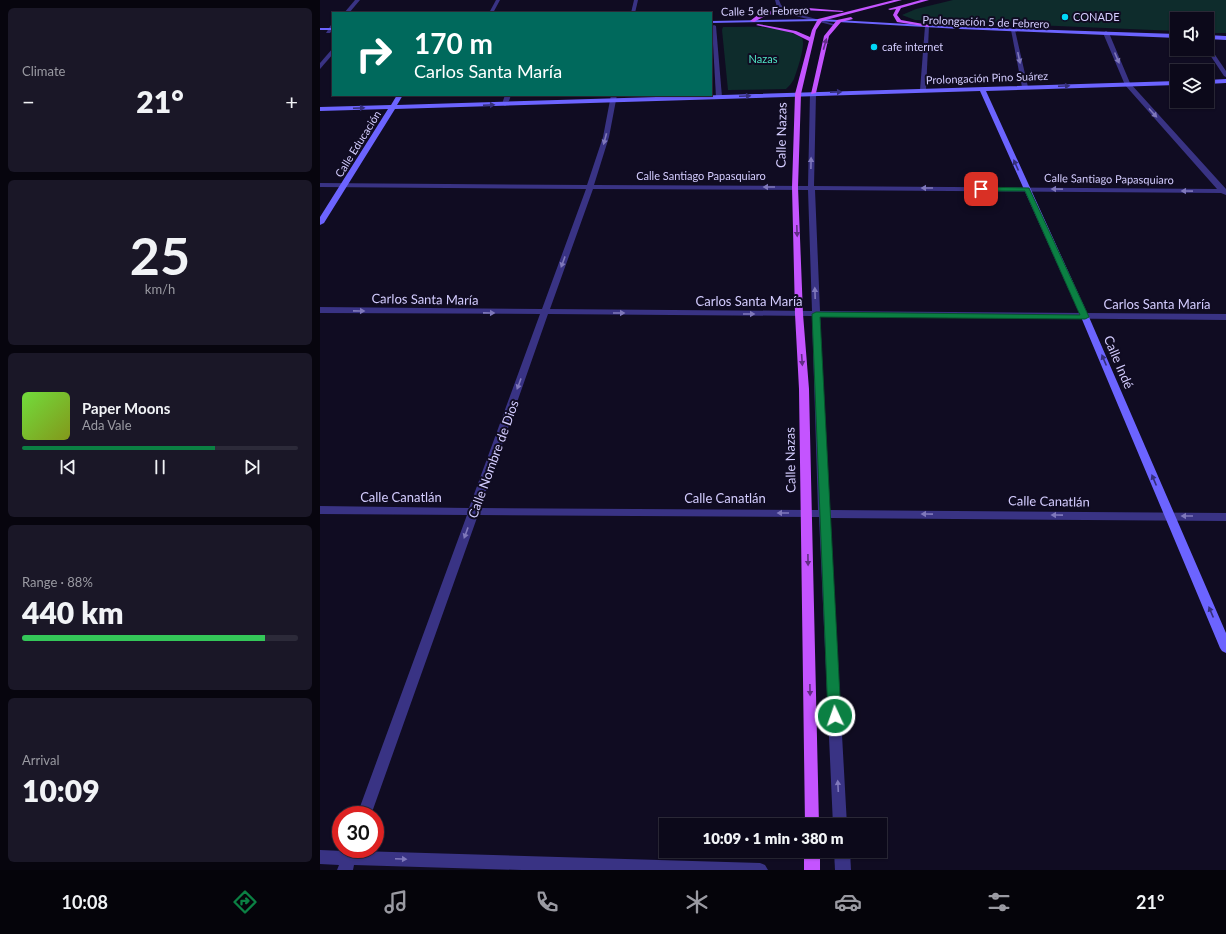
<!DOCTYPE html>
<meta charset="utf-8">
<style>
:root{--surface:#0c091a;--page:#1a1727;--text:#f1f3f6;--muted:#9a9aa2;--line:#2c2a39;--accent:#0b8043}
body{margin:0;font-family:Lato,sans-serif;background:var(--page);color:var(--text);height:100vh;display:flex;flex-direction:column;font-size:15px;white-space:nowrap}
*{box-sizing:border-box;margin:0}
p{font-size:13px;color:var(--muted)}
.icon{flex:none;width:22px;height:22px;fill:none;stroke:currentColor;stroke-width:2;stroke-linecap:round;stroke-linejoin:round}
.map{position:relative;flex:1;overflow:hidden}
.panel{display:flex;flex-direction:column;gap:8px;padding:8px;background:#07050e;width:320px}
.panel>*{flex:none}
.top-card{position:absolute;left:12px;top:12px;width:380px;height:84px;border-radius:0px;box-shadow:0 1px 3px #0004,0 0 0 1px var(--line);background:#00695c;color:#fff;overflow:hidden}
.buttons{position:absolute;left:850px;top:12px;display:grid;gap:8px}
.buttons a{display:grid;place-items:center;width:44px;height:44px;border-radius:0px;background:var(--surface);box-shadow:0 1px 3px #0004,0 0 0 1px var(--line);font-size:20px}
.speed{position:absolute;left:12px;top:806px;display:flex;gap:8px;font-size:20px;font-weight:700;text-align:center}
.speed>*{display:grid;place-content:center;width:52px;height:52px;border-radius:50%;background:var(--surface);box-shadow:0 1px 3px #0004,0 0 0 1px var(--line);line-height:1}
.speed .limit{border:6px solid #d22;background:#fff;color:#111}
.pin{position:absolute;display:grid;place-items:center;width:34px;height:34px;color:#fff;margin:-17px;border-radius:8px;box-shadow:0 2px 6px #0006}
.me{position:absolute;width:44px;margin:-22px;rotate:357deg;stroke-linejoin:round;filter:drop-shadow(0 0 3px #0008)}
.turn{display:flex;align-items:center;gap:14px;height:84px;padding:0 16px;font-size:18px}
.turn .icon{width:52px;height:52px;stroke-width:2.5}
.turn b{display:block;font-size:28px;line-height:34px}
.big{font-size:30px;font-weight:800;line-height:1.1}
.panel .widget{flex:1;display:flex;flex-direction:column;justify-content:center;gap:6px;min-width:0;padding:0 14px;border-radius:6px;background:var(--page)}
.panel .dial{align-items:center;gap:0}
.dial b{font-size:52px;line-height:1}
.song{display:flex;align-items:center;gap:12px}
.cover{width:48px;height:48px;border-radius:6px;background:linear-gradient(135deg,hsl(100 70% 55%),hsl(70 70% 35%))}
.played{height:4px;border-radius:2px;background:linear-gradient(90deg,var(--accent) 70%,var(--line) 70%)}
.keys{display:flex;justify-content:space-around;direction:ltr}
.heat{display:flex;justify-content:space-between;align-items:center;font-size:22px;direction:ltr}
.charge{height:6px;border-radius:3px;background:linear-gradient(90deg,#34c759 88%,var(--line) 0)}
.trip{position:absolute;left:339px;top:818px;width:228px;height:40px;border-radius:0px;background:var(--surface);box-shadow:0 1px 3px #0004,0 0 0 1px var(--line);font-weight:800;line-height:40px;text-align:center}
.tabs{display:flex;height:64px;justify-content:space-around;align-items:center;background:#05040a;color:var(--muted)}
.tabs .icon{width:28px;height:28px}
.tabs .on{color:var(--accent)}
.tabs b{font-size:18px;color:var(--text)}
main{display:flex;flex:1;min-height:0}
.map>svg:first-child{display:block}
.green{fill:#0e2c2c}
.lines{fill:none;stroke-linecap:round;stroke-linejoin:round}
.street{fill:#393384;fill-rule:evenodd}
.secondary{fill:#6c64ff;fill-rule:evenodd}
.primary{fill:#c454ff;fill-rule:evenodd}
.oneway{fill:#612c85}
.oneway2{fill:#7f78bb}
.oneway3{fill:#352f7a}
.route{fill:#0b8043;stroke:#07532c}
.poi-dot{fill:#00d8f8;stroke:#100c22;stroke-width:1.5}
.labels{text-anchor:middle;stroke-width:4;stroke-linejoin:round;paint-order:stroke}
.far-street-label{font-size:11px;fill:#d4cdff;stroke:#100c22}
.far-poi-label{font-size:11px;fill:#d4cdff;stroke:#100c22;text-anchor:start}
.far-park-label{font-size:11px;fill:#50e7c6;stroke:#100c22}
.street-label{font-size:13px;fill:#d4cdff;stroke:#100c22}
</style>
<main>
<section class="panel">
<div class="widget"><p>Climate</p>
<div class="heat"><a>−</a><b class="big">21°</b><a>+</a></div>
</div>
<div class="widget dial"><b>25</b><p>km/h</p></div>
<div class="widget">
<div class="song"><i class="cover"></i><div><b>Paper Moons</b><p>Ada Vale</p></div></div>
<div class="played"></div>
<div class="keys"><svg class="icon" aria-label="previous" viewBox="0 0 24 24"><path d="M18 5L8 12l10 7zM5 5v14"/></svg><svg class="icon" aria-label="pause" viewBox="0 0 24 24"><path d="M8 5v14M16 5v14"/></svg><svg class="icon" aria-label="next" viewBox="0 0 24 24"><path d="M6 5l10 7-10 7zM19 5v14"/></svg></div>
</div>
<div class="widget"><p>Range · 88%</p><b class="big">440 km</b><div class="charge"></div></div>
<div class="widget"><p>Arrival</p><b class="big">10:09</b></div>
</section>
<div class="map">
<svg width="906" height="870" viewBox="0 0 906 870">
<rect width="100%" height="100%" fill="#100c22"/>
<g class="green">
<polygon points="633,0 906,0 906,33 887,33 887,19 857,19 857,31 595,20 582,15 596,9"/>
<path d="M403,27C429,27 459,24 482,38C486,45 477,71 474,79C472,83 469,86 466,89L408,90L402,30Z"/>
</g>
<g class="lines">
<g class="street">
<polygon points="35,0 40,0 29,13 24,13"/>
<polygon points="176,0 180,0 173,13 169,13"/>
<polygon points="314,0 318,0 315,13 311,13"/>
<polygon points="455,0 459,0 461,5 468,11 517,25 515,26 464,13 457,7"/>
<polygon points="11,25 13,25 13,29 10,33 6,33"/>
<polygon points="394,25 396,26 402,97 399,99 396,97 392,26"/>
<polygon points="607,25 609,26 606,90 603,92 600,90 605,26"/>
<polygon points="693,29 695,30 708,87 705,89 702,87 691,30"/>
<path d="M786,31L789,33L810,83L906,189V195L901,193L495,190L500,311L906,314V320L500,316L509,510L906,513V521L510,518L527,825H513L499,517L158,515L51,815H37L147,515L0,514V506L149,508L220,314L0,313V307L222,309L266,189L0,187V183L267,185L283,137L291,95H297L289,137L274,185L488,186L490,93L493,91L496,93L494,186L897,189L805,85L783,33ZM273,189L488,190L492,311L230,309ZM228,314L492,316L498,510L160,508Z"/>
<polygon points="887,45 889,46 906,71 906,77 904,76 886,49"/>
<polygon points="13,48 13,54 0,69 0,63"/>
<polygon points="185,95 191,95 188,104 185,106 182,104"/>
<polygon points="24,849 40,849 39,851 440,863 445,865 448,870 202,870 34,865 33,870 17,870 19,865 0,864 0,850 24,851"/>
<polygon points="514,851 530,851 531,870 515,870"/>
</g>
<g class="secondary">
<polygon points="500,19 640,27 857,34 857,38 640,29 500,21 391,23 391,21"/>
<rect x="0" y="28" width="13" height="2"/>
<polygon points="887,35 906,36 906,40 887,39"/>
<polygon points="906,79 906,83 887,84 887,80"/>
<polygon points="857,81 857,85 666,91 769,317 906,633 906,653 902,651 900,648 761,317 660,91 75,109 4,223 0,225 0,217 68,109 0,111 0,107 71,105 77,95 83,95 77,105"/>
</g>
<g class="primary">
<polygon points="574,0 582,0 502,21 496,30 481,94 478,187 483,314 489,389 499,825 485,825 479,389 475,314 472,187 475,94 489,41 473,33 436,25 438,24 476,31 490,37 492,30 498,19"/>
<polygon points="601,0 609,0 581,8 577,15 581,20 609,25 609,27 577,22 573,15 576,9 570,10 568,9"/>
<path d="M463,8H488L524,11L522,12C492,11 460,5 434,22L430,21L439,14Z"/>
<polygon points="531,17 533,19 521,22 509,36 496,93 491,94 504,36 517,20"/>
<rect x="484" y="851" width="16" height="19"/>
</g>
</g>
<defs><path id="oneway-solid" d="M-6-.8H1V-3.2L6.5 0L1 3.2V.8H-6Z"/></defs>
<g class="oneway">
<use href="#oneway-solid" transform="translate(505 44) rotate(-74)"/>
<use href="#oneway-solid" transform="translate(477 231) rotate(88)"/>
<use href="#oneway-solid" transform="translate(482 360) rotate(86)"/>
<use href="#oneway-solid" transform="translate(488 560) rotate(89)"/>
<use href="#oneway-solid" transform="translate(490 690) rotate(89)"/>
</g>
<g class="oneway2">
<use href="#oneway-solid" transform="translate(699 58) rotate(78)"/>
<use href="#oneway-solid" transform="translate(797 58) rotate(67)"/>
<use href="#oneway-solid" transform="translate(833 113) rotate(48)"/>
<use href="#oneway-solid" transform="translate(285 139) rotate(105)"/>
<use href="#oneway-solid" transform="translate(491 163) rotate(-89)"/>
<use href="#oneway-solid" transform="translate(449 187) rotate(-180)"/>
<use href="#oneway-solid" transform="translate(607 188) rotate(-180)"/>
<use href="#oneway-solid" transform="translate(737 189) rotate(-179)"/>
<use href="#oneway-solid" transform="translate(867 191) rotate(-179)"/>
<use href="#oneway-solid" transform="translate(243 262) rotate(110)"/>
<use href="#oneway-solid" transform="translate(495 293) rotate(-92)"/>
<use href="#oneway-solid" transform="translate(39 311) rotate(1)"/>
<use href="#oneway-solid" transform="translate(169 313) rotate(1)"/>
<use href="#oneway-solid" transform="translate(299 313)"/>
<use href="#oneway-solid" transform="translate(429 314)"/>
<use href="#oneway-solid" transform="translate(199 384) rotate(110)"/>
<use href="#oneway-solid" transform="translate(463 513) rotate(-180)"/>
<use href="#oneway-solid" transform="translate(607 514) rotate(-179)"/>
<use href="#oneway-solid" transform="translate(737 515) rotate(-179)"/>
<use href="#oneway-solid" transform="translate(867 516) rotate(-180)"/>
<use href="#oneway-solid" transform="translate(146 533) rotate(110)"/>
<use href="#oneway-solid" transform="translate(518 786) rotate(-93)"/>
<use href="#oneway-solid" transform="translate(81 859) rotate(2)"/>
</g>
<g class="oneway3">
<use href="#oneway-solid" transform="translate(744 86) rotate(-2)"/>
<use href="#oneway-solid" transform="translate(516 92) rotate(-2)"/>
<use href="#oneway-solid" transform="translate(425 96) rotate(-3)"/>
<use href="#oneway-solid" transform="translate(169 105) rotate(-2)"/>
<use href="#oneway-solid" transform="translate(39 108) rotate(-2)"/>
<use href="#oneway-solid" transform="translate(696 165) rotate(-114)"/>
<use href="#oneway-solid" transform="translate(784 360) rotate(-113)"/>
<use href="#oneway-solid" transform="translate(834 480) rotate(-113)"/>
<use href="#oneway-solid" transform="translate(891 612) rotate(-113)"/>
</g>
<polygon class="route" points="659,187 709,188 769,317 765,319 500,317 521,716 519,719 515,721 510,719 508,716 492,314 496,312 760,315 705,191 661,191 658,189"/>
<g class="poi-dot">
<circle cx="745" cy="17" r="4"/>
<circle cx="554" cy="47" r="4"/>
</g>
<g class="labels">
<g class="far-street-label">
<text transform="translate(445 11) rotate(-1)" y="4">Calle 5 de Febrero</text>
<text transform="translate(666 22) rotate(2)" y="4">Prolongación 5 de Febrero</text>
<text transform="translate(667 78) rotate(-2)" y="4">Prolongación Pino Suárez</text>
<text transform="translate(38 144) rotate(-58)" y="4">Calle Educación</text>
<text x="381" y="180">Calle Santiago Papasquiaro</text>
<text transform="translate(789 179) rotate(1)" y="4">Calle Santiago Papasquiaro</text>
</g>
<g class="far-poi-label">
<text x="753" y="21">CONADE</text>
<text x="562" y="51">cafe internet</text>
</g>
<g class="far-park-label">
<text x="443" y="63">Nazas</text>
</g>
<g class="street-label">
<text transform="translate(461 135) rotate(-89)" y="5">Calle Nazas</text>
<text transform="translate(105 299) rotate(1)" y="5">Carlos Santa María</text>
<text x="429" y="306">Carlos Santa María</text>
<text x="837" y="309">Carlos Santa María</text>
<text transform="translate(799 362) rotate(67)" y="5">Calle Indé</text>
<text transform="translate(173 459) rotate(-70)" y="5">Calle Nombre de Dios</text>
<text transform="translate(470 460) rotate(-91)" y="5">Calle Nazas</text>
<text x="81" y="502">Calle Canatlán</text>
<text x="405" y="503">Calle Canatlán</text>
<text transform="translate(729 501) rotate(1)" y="5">Calle Canatlán</text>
</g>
</g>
</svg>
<div class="buttons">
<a><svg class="icon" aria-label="sound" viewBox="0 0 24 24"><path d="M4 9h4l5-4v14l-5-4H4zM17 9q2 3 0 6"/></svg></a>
<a><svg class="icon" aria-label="layers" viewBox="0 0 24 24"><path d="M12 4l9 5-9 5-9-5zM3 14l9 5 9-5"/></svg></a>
</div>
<div class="speed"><div class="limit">30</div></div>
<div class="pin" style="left:661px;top:189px;background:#d93025"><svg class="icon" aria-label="arrive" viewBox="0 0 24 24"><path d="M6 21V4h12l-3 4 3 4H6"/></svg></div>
<svg class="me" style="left:515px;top:716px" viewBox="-20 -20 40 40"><circle r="17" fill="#0b8043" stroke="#fff" stroke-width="3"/><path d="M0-11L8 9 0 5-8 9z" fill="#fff"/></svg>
<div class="trip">10:09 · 1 min · 380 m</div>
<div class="top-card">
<div class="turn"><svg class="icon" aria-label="right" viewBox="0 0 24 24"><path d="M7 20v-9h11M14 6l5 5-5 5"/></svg><div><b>170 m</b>Carlos Santa María</div></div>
</div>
</div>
</main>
<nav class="tabs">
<b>10:08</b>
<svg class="icon on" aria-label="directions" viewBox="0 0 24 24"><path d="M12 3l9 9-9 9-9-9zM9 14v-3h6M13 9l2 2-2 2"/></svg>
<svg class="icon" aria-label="music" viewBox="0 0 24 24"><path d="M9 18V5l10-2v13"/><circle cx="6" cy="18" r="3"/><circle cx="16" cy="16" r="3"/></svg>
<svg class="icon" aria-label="phone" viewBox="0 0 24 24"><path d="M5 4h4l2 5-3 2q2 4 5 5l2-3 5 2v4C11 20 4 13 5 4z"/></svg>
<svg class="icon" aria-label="climate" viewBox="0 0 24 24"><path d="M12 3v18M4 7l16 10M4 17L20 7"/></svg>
<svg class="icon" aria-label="car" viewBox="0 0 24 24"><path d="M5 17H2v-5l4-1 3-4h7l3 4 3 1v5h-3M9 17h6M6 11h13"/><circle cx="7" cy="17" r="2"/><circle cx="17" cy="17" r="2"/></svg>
<svg class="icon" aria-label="filters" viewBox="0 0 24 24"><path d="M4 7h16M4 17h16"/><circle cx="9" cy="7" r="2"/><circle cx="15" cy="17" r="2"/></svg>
<b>21°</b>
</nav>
